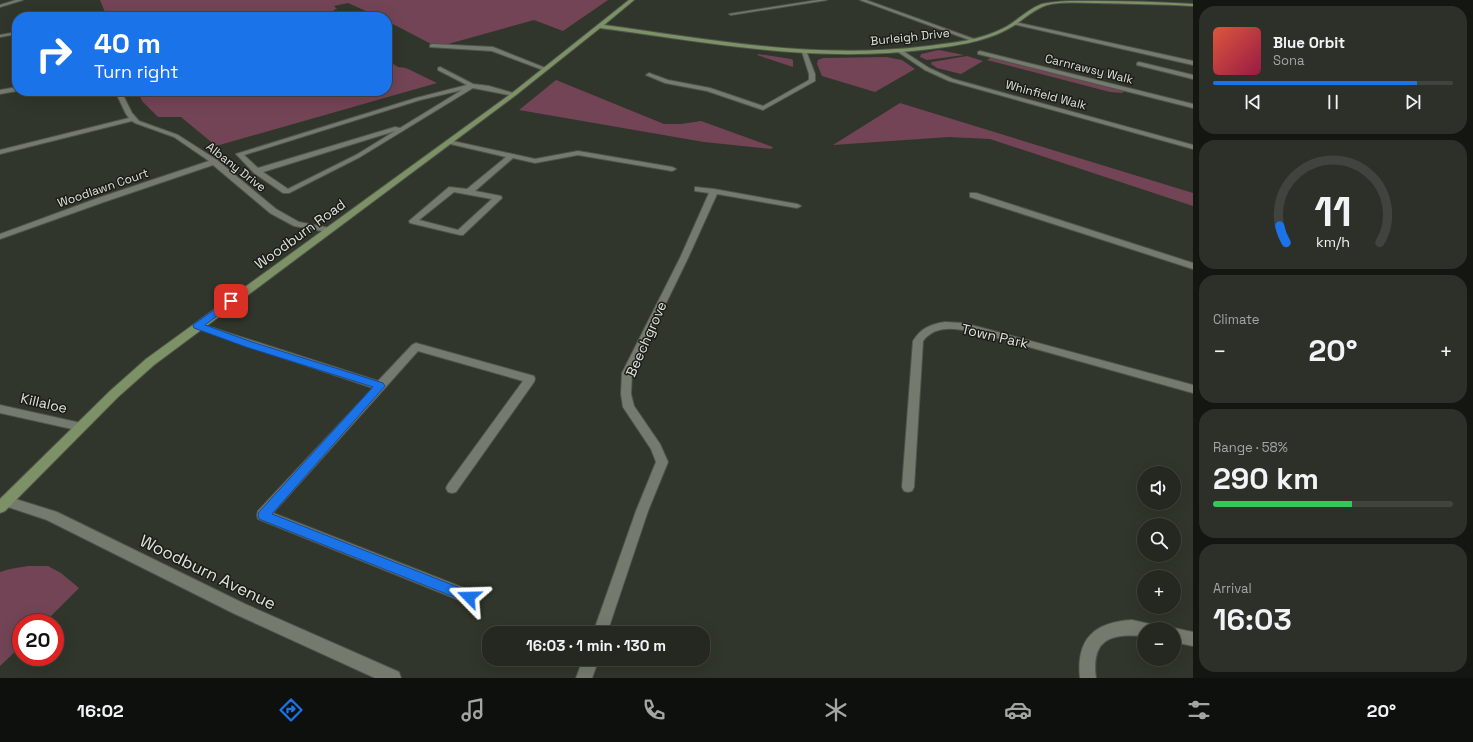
<!DOCTYPE html>
<meta charset="utf-8">
<style>
:root{--surface:#242820;--page:#2c3029;--text:#f1f3f6;--muted:#a3a6a5;--line:#41443e;--accent:#1a73e8}
body{margin:0;font-family:"Space Grotesk",sans-serif;background:var(--page);color:var(--text);height:100vh;display:flex;flex-direction:column;font-size:15px;white-space:nowrap}
*{box-sizing:border-box;margin:0}
p{font-size:13px;color:var(--muted)}
.icon{flex:none;width:22px;height:22px;fill:none;stroke:currentColor;stroke-width:2;stroke-linecap:round;stroke-linejoin:round}
.map{position:relative;flex:1;overflow:hidden}
.sheet{display:flex;flex-direction:column;gap:6px;padding:6px;background:#141612;width:280px}
.sheet>*{flex:none}
.banner{position:absolute;left:12px;top:12px;width:380px;height:84px;border-radius:16px;box-shadow:0 4px 16px #0002,0 0 0 1px var(--line);background:#1a73e8;color:#fff;overflow:hidden}
.buttons{position:absolute;left:1137px;top:466px;display:grid;gap:8px}
.buttons a{display:grid;place-items:center;width:44px;height:44px;border-radius:50%;background:var(--surface);box-shadow:0 4px 16px #0002,0 0 0 1px var(--line);font-size:20px}
.speed{position:absolute;left:12px;top:614px;display:flex;gap:8px;font-size:20px;font-weight:700;text-align:center}
.speed>*{display:grid;place-content:center;width:52px;height:52px;border-radius:50%;background:var(--surface);box-shadow:0 4px 16px #0002,0 0 0 1px var(--line);line-height:1}
.speed .limit{border:6px solid #d22;background:#fff;color:#111}
.pin{position:absolute;display:grid;place-items:center;width:34px;height:34px;color:#fff;margin:-17px;border-radius:8px;box-shadow:0 2px 6px #0006}
.me{position:absolute;width:44px;margin:-22px;rotate:292deg;stroke-linejoin:round;filter:drop-shadow(0 0 3px #0008)}
.turn{display:flex;align-items:center;gap:14px;height:84px;padding:0 16px;font-size:18px}
.turn .icon{width:52px;height:52px;stroke-width:2.5}
.turn b{display:block;font-size:28px;line-height:34px}
.big{font-size:30px;font-weight:600;line-height:1.1}
.sheet .widget{flex:1;display:flex;flex-direction:column;justify-content:center;gap:6px;min-width:0;padding:0 14px;border-radius:16px;background:var(--page)}
.sheet .dial{align-items:center;gap:0}
.dial svg{height:104px;overflow:visible;fill:none;stroke:var(--line);stroke-width:7;stroke-linecap:round;text-anchor:middle}
.dial text{fill:var(--text);stroke:none}
.song{display:flex;align-items:center;gap:12px}
.cover{width:48px;height:48px;border-radius:6px;background:linear-gradient(135deg,hsl(10 70% 55%),hsl(340 70% 35%))}
.played{height:4px;border-radius:2px;background:linear-gradient(90deg,var(--accent) 85%,var(--line) 85%)}
.keys{display:flex;justify-content:space-around;direction:ltr}
.heat{display:flex;justify-content:space-between;align-items:center;font-size:22px;direction:ltr}
.charge{height:6px;border-radius:3px;background:linear-gradient(90deg,#34c759 58%,var(--line) 0)}
.trip{position:absolute;left:482px;top:626px;width:228px;height:40px;border-radius:16px;background:var(--surface);box-shadow:0 4px 16px #0002,0 0 0 1px var(--line);font-weight:600;line-height:40px;text-align:center}
.tab-bar{display:flex;height:64px;justify-content:space-around;align-items:center;background:#0e100d;color:var(--muted)}
.tab-bar .icon{width:28px;height:28px}
.tab-bar .active{color:var(--accent)}
.tab-bar b{font-size:18px;color:var(--text)}
main{display:flex;flex:1;min-height:0}
.map>svg:first-child{display:block}
.green{fill:#734456}
.lines{fill:none;stroke-linecap:round;stroke-linejoin:round}
.lane-casing{stroke:#50544b;stroke-width:2}
.street-casing{stroke:#50544b;stroke-width:2}
.secondary-casing{stroke:#50544b;stroke-width:2}
.lane{fill:#747b6e;fill-rule:evenodd}
.street{fill:#747b6e;fill-rule:evenodd}
.secondary{fill:#7d9167;fill-rule:evenodd}
.route{fill:#1a73e8;stroke:#114b97}
.labels{text-anchor:middle;stroke-width:3;stroke-linejoin:round;paint-order:stroke}
.far-street-label{font-size:12px;fill:#e0e3dc;stroke:#1a1c17}
.street-label{font-size:14px;fill:#e0e3dc;stroke:#1a1c17}
.near-street-label{font-size:17px;fill:#e0e3dc;stroke:#1a1c17}
</style>
<main>
<div class="map">
<svg width="1193" height="678" viewBox="0 0 1193 678">
<rect width="100%" height="100%" fill="#30362b"/>
<g class="green">
<polygon points="100,0 608,0 563,31 534,20 441,46 435,46 387,21 387,17 379,17 348,3 334,6 337,9 333,10 338,13 326,17 107,17"/>
<polygon points="939,50 964,55 927,60 920,57 921,54"/>
<polygon points="758,54 791,59 793,60 793,67 757,55"/>
<polygon points="967,56 983,61 961,74 937,68 931,64 932,62"/>
<polygon points="886,57 902,60 915,69 875,92 822,76 817,64 818,60 823,58"/>
<polygon points="992,57 1126,90 1122,93 1110,92 987,60"/>
<polygon points="387,60 398,67 406,68 437,83 216,146 181,117 158,117 142,101 138,91 387,91"/>
<polygon points="556,80 664,124 681,124 701,121 773,147 771,149 704,142 519,110"/>
<polygon points="900,103 1193,193 1193,206 990,139 949,137 833,145"/>
<polygon points="28,566 48,566 61,573 79,588 44,623 21,623 21,646 0,666 0,572 10,569"/>
</g>
<g class="lines">
<g class="lane-casing">
<g id="lane">
<polygon points="432,44 493,47 548,69 543,70 492,51 430,47 430,45"/>
<polygon points="1139,62 1193,75 1193,79 1137,65 1137,63"/>
<path d="M440,67L473,84L489,86L517,94L514,96L473,88L360,157L289,193H283L254,173L236,154L416,98L467,85L438,70V68ZM462,90L400,128L395,127L258,168L244,155L420,100ZM395,131L356,155L288,189L263,172Z"/>
<path d="M448,140L535,159L578,151L672,167L676,169L672,171L578,155L535,163L513,158L475,191L501,196L502,198L463,235H460L410,223L409,221L449,187L467,189L506,157L446,143L445,142ZM454,192L492,199L458,230L419,220Z"/>
<polygon points="198,323 378,381 412,345 416,343 534,376 535,379 534,382 456,492 452,493 448,492 446,488 448,484 523,381 418,351 273,513 474,592 476,597 474,602 469,604 258,519 257,515 258,511 373,388 195,328 193,326 195,324"/>
</g>
</g>
<g class="street-casing">
<g id="street">
<polygon points="16,0 23,0 0,7 0,5"/>
<polygon points="818,0 827,0 731,15 729,14"/>
<polygon points="860,0 866,0 977,40 972,41"/>
<polygon points="1015,22 1193,61 1193,65 1013,24"/>
<polygon points="17,32 17,34 0,37 0,35"/>
<polygon points="900,49 929,68 953,79 1193,145 1193,149 949,81 925,70 898,52 897,51"/>
<polygon points="980,51 1193,104 1193,108 978,54 978,52"/>
<polygon points="802,52 807,53 815,74 815,81 763,110 707,91 665,83 646,75 649,73 668,80 710,88 763,106 809,80 809,74"/>
<polygon points="17,87 17,91 0,94 0,90"/>
<polygon points="115,91 121,91 132,113 139,121 178,135 217,160 276,209 299,222 330,228 331,230 327,232 294,226 270,213 213,165 104,202 0,239 0,234 98,198 209,161 174,137 135,123 132,121 0,154 0,150 129,118 126,114"/>
<polygon points="695,187 714,189 797,204 801,206 797,208 717,194 688,258 632,373 631,394 634,406 660,444 668,462 648,511 607,633 593,633 636,511 656,462 651,449 623,407 621,394 622,373 680,258 709,193 695,191"/>
<polygon points="970,193 976,193 1193,263 1193,269 970,197"/>
<path d="M945,322L963,323L979,327L1193,385V393L979,333C960,329 936,323 923,341L914,487L912,491L908,492L904,491L902,487L913,341C921,328 931,324 945,322Z"/>
<polygon points="0,405 81,423 85,424 87,427 85,430 81,431 0,413"/>
<polygon points="6,496 57,512 245,604 399,672 401,678 375,678 235,614 47,520 2,505 0,500 2,497"/>
<path d="M1132,620L1150,624L1152,629H1144V636C1109,633 1091,640 1096,678H1080C1076,639 1094,622 1132,620Z"/>
<polygon points="1174,628 1193,632 1193,646 1174,642 1174,629 1171,629"/>
<polygon points="583,659 599,659 592,678 576,678"/>
</g>
</g>
<g class="secondary-casing">
<path id="secondary" d="M629,0H634L604,25C714,40 815,60 928,46C953,43 981,40 1004,28C1017,21 1028,9 1042,4C1060,0 1078,1 1096,1C1129,1 1161,2 1193,4V6C1161,4 1128,4 1096,3C1080,3 1063,1 1047,5C1031,10 1021,23 1006,30C983,42 955,46 930,49C816,64 713,43 600,28L516,95L154,365L118,397L5,511L0,513V499L110,391L146,359L512,93Z"/>
</g>
<use href="#lane" class="lane"/>
<use href="#street" class="street"/>
<use href="#secondary" class="secondary"/>
</g>
<polygon class="route" points="231,298 234,299 235,301 234,303 205,325 252,342 383,383 385,386 272,514 473,593 475,597 473,602 469,603 259,519 258,515 259,512 373,387 246,347 194,328 193,326 194,324"/>
<g class="labels">
<g class="far-street-label">
<text transform="translate(910 37) rotate(-6)" y="4">Burleigh Drive</text>
<text transform="translate(1089 69) rotate(14)" y="4">Carnrawsy Walk</text>
<text transform="translate(1046 95) rotate(15)" y="4">Whinfield Walk</text>
<text transform="translate(236 167) rotate(38)" y="4">Albany Drive</text>
<text transform="translate(103 188) rotate(-19)" y="4">Woodlawn Court</text>
</g>
<g class="street-label">
<text transform="translate(300 234) rotate(-36)" y="5">Woodburn Road</text>
<text transform="translate(995 336) rotate(13)" y="5">Town Park</text>
<text transform="translate(646 339) rotate(-66)" y="5">Beechgrove</text>
<text transform="translate(44 403) rotate(13)" y="5">Killaloe</text>
</g>
<g class="near-street-label">
<text transform="translate(208 572) rotate(26)" y="6">Woodburn Avenue</text>
</g>
</g>
</svg>
<div class="buttons">
<a><svg class="icon" aria-label="sound" viewBox="0 0 24 24"><path d="M4 9h4l5-4v14l-5-4H4zM17 9q2 3 0 6"/></svg></a>
<a><svg class="icon" aria-label="search" viewBox="0 0 24 24"><circle cx="10" cy="10" r="6"/><path d="M15 15l6 6"/></svg></a>
<a>+</a>
<a>−</a>
</div>
<div class="speed"><div class="limit">20</div></div>
<div class="pin" style="left:231px;top:301px;background:#d93025"><svg class="icon" aria-label="arrive" viewBox="0 0 24 24"><path d="M6 21V4h12l-3 4 3 4H6"/></svg></div>
<svg class="me" style="left:469px;top:597px" viewBox="-20 -20 40 40"><path d="M0-17L14 15 0 8-14 15z" fill="#1a73e8" stroke="#fff" stroke-width="4"/></svg>
<div class="trip">16:03 · 1 min · 130 m</div>
<div class="banner">
<div class="turn"><svg class="icon" aria-label="right" viewBox="0 0 24 24"><path d="M7 20v-9h11M14 6l5 5-5 5"/></svg><div><b>40 m</b>Turn right</div></div>
</div>
</div>
<section class="sheet">
<div class="widget">
<div class="song"><i class="cover"></i><div><b>Blue Orbit</b><p>Sona</p></div></div>
<div class="played"></div>
<div class="keys"><svg class="icon" aria-label="previous" viewBox="0 0 24 24"><path d="M18 5L8 12l10 7zM5 5v14"/></svg><svg class="icon" aria-label="pause" viewBox="0 0 24 24"><path d="M8 5v14M16 5v14"/></svg><svg class="icon" aria-label="next" viewBox="0 0 24 24"><path d="M6 5l10 7-10 7zM19 5v14"/></svg></div>
</div>
<div class="widget dial"><svg viewBox="0 0 100 80">
<path d="M14 69A42 42 0 1 1 86 69"/>
<path d="M14 69A42 42 0 0 1 9 56" stroke="#1a73e8"/>
<text x="50" y="56" font-size="32" font-weight="700">11</text>
<text x="50" y="72" font-size="11">km/h</text>
</svg></div>
<div class="widget"><p>Climate</p>
<div class="heat"><a>−</a><b class="big">20°</b><a>+</a></div>
</div>
<div class="widget"><p>Range · 58%</p><b class="big">290 km</b><div class="charge"></div></div>
<div class="widget"><p>Arrival</p><b class="big">16:03</b></div>
</section>
</main>
<nav class="tab-bar">
<b>16:02</b>
<svg class="icon active" aria-label="directions" viewBox="0 0 24 24"><path d="M12 3l9 9-9 9-9-9zM9 14v-3h6M13 9l2 2-2 2"/></svg>
<svg class="icon" aria-label="music" viewBox="0 0 24 24"><path d="M9 18V5l10-2v13"/><circle cx="6" cy="18" r="3"/><circle cx="16" cy="16" r="3"/></svg>
<svg class="icon" aria-label="phone" viewBox="0 0 24 24"><path d="M5 4h4l2 5-3 2q2 4 5 5l2-3 5 2v4C11 20 4 13 5 4z"/></svg>
<svg class="icon" aria-label="climate" viewBox="0 0 24 24"><path d="M12 3v18M4 7l16 10M4 17L20 7"/></svg>
<svg class="icon" aria-label="car" viewBox="0 0 24 24"><path d="M5 17H2v-5l4-1 3-4h7l3 4 3 1v5h-3M9 17h6M6 11h13"/><circle cx="7" cy="17" r="2"/><circle cx="17" cy="17" r="2"/></svg>
<svg class="icon" aria-label="filters" viewBox="0 0 24 24"><path d="M4 7h16M4 17h16"/><circle cx="9" cy="7" r="2"/><circle cx="15" cy="17" r="2"/></svg>
<b>20°</b>
</nav>
